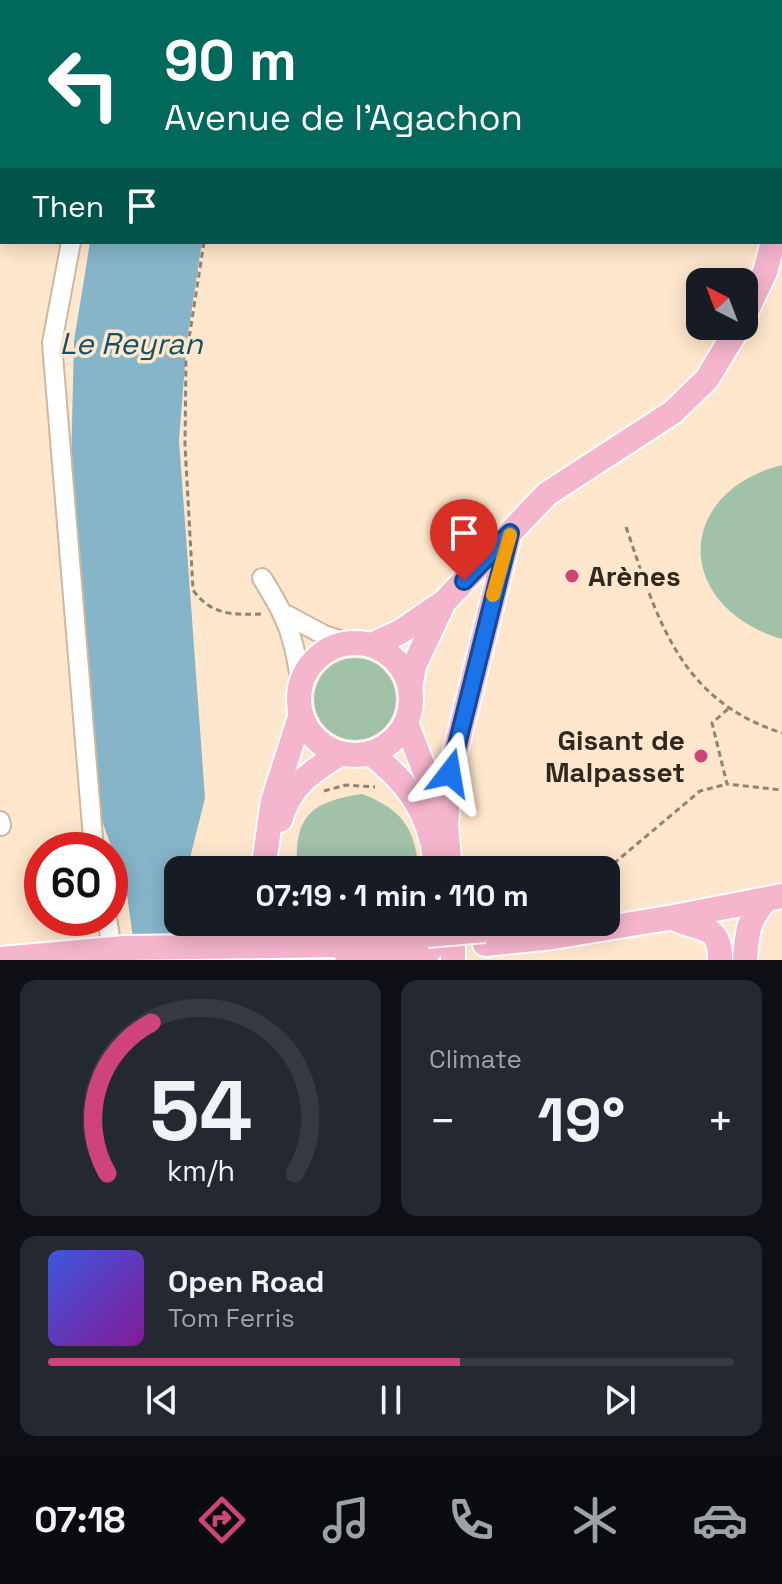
<!DOCTYPE html>
<meta charset="utf-8">
<style>
:root{--surface:#171b24;--page:#242831;--text:#f1f3f6;--muted:#9ea1a6;--line:#363941;--accent:#cf4478}
body{margin:0;font-family:"Space Grotesk",sans-serif;background:var(--page);color:var(--text);height:100vh;display:flex;flex-direction:column;font-size:30px;white-space:nowrap}
*{box-sizing:border-box;margin:0}
p{font-size:26px;color:var(--muted)}
.icon{flex:none;width:44px;height:44px;fill:none;stroke:currentColor;stroke-width:2;stroke-linecap:round;stroke-linejoin:round}
.map{position:relative;height:960px;overflow:hidden}
.drawer{display:flex;flex-direction:column;gap:20px;padding:20px;background:#0d0f14;flex:1}
.drawer>*{flex:none}
.top-card{position:absolute;left:0px;top:0px;width:782px;height:244px;box-shadow:0 4px 20px #0003;background:#00695c;color:#fff;overflow:hidden}
.needle{width:52px;rotate:318deg}
.fabs{position:absolute;left:686px;top:268px;display:grid;gap:16px}
.fabs a{display:grid;place-items:center;width:72px;height:72px;border-radius:16px;background:var(--surface);box-shadow:0 4px 20px #0003;font-size:40px}
.speed{position:absolute;left:24px;top:832px;display:flex;gap:16px;font-size:40px;font-weight:700;text-align:center}
.speed>*{display:grid;place-content:center;width:104px;height:104px;border-radius:50%;background:var(--surface);box-shadow:0 4px 20px #0003;line-height:1}
.speed .limit{border:12px solid #d22;background:#fff;color:#111}
.pin{position:absolute;display:grid;place-items:center;width:68px;height:68px;color:#fff;margin:-82px -34px;border-radius:50% 50% 50% 0;rotate:-45deg;box-shadow:0 0 8px #0007}
.pin .icon{rotate:45deg}
.me{position:absolute;width:88px;margin:-44px;rotate:14deg;stroke-linejoin:round;filter:drop-shadow(0 0 6px #0008)}
.turn{display:flex;align-items:center;gap:28px;height:168px;padding:0 32px;font-size:36px}
.turn .icon{width:104px;height:104px;stroke-width:2.5}
.turn b{display:block;font-size:56px;line-height:68px}
.then{display:flex;align-items:center;height:76px;padding:0 32px;background:#0003;gap:16px;font-size:30px}
.big{font-size:60px;font-weight:600;line-height:1.1}
.drawer .card{flex:1;display:flex;flex-direction:column;justify-content:center;gap:12px;min-width:0;padding:0 28px;border-radius:16px;background:var(--page)}
.drawer .dial{align-items:center;gap:0}
.dial svg{height:208px;overflow:visible;fill:none;stroke:var(--line);stroke-width:7;stroke-linecap:round;text-anchor:middle}
.dial text{fill:var(--text);stroke:none}
.song{display:flex;align-items:center;gap:24px}
.cover{width:96px;height:96px;border-radius:12px;background:linear-gradient(135deg,hsl(230 70% 55%),hsl(290 70% 35%))}
.played{height:8px;border-radius:4px;background:linear-gradient(90deg,var(--accent) 60%,var(--line) 60%)}
.keys{display:flex;justify-content:space-around;direction:ltr}
.heat{display:flex;justify-content:space-between;align-items:center;font-size:44px;direction:ltr}
.drawer .tiles{flex:1;display:grid;gap:20px;grid-template-columns:1fr 1fr}
.card:last-child{grid-column:span 2}
.trip{position:absolute;left:164px;top:856px;width:456px;height:80px;border-radius:16px;background:var(--surface);box-shadow:0 4px 20px #0003;font-weight:600;line-height:80px;text-align:center}
.dock{display:flex;height:128px;justify-content:space-around;align-items:center;background:#090b0e;color:var(--muted)}
.dock .icon{width:56px;height:56px}
.dock .selected{color:var(--accent)}
.dock b{font-size:36px;color:var(--text)}
.map>svg:first-child{display:block}
.green{fill:#a2c1a9}
.water{fill:#86b5c9}
.lines{fill:none;stroke-linecap:round;stroke-linejoin:round}
.minor-casing{stroke:#cfb89f;stroke-width:22}
.major-casing{stroke:#fff;stroke-width:28}
.path{stroke:#928270;stroke-width:3;stroke-dasharray:6 4;stroke-linecap:butt}
.minor{stroke:#fff;stroke-width:18}
.major{stroke:#f5b5cd;stroke-width:24}
.major-bridge-casing{stroke:#fff;stroke-width:28;stroke-linecap:butt}
.major-bridge{stroke:#f5b5cd;stroke-width:24}
.route-casing{stroke:#114b97;stroke-width:20}
.route{stroke:#1a73e8;stroke-width:14}
.slow{stroke:#f59e0b;stroke-width:14}
.poi-dot{fill:#cf4478;stroke:#fee7cd;stroke-width:3}
.labels{text-anchor:middle;stroke-width:7;stroke-linejoin:round;paint-order:stroke}
.poi-label{font-size:28px;font-weight:bold;fill:#30271d;stroke:#fee7cd;text-anchor:start}
.water-label{font-size:30px;font-style:italic;fill:#145168;stroke:#fee7cd}
</style>
<div class="map">
<svg width="782" height="960" viewBox="0 0 782 960">
<rect width="100%" height="100%" fill="#fee7cd"/>
<g class="green">
<path d="M782,465V639C674,607 673,493 782,465Z"/>
<circle cx="355" cy="699" r="41"/>
<path d="M362,794C401,809 416,828 418,870H297C294,816 310,802 362,794Z"/>
</g>
<polygon class="water" points="90,242 202,242 187,341 179,440 205,798 187,870 178,870 178,922 185,922 187,960 136,960 126,888 95,801 71,465 74,341"/>
<g class="lines">
<g class="minor-casing">
<g id="minor">
<polyline points="669,0 671,2"/>
<polyline points="118,2 118,0"/>
<polyline points="0,20 2,21"/>
<polyline points="780,79 782,80"/>
<polyline points="71,242 52,343 94,850"/>
<path d="M262,578C288,619 294,637 301,686"/>
<polyline points="285,614 324,635 349,643"/>
<polyline points="0,821 1,826"/>
<polyline points="107,918 112,949"/>
</g>
</g>
<g class="major-casing">
<g id="major">
<polyline points="780,147 782,139"/>
<polyline points="780,218 782,210"/>
<polyline points="744,316 765,272 773,242"/>
<circle cx="355" cy="699" r="56"/>
<polyline points="372,645 400,632 444,602 547,494 673,412 707,379 739,326"/>
<polyline points="410,688 414,666 443,604"/>
<polyline points="406,723 446,825 450,870"/>
<path d="M370,753C407,781 430,813 435,859"/>
<path d="M280,820C291,784 311,772 341,753"/>
<polyline points="446,825 450,773 508,539"/>
<polyline points="263,870 273,801 301,714"/>
<path d="M676,919C699,931 721,923 720,960"/>
<polyline points="309,922 326,933 349,934"/>
<polyline points="453,922 453,960"/>
<polyline points="485,944 553,937 674,917 782,896"/>
<polyline points="214,945 244,922"/>
<polyline points="347,956 404,954 430,950"/>
<polyline points="0,959 125,948 347,945 379,937 427,935"/>
<path d="M745,960C747,934 747,920 766,900"/>
</g>
</g>
<g class="path">
<polyline points="258,2 259,0"/>
<path d="M204,242L186,358L185,445L193,590C211,615 232,615 261,614"/>
<path d="M626,527C658,620 679,700 782,733"/>
<polyline points="728,709 712,723 727,784 782,790"/>
<polyline points="324,791 346,785 375,787"/>
<polyline points="606,870 700,791 727,784"/>
</g>
<use href="#minor" class="minor"/>
<use href="#major" class="major"/>
<g class="major-bridge-casing">
<polyline id="major-bridge" points="427,935 485,930"/>
</g>
<use href="#major-bridge" class="major-bridge"/>
</g>
<g class="lines">
<g class="route-casing">
<polyline id="route" points="450,773 510,533 464,581"/>
</g>
<use href="#route" class="route"/>
<polyline class="slow" points="493,595 510,535"/>
</g>
<g class="poi-dot">
<circle cx="572" cy="576" r="8"/>
<circle cx="701" cy="756" r="8"/>
</g>
<g class="labels">
<g class="poi-label">
<text x="588" y="586">Arènes</text>
<text x="685" y="750" text-anchor="end">Gisant de<tspan x="685" dy="32">Malpasset</tspan></text>
</g>
<g class="water-label">
<text x="131" y="354">Le Reyran</text>
</g>
</g>
</svg>
<div class="fabs">
<a><svg class="needle" viewBox="-14 -14 28 28"><path d="M0-13l5 13h-10z" fill="#e53935"/><path d="M0 13l5-13h-10z" fill="#9ea1a6"/></svg></a>
</div>
<div class="speed"><div class="limit">60</div></div>
<div class="pin" style="left:464px;top:581px;background:#d93025"><svg class="icon" aria-label="arrive" viewBox="0 0 24 24"><path d="M6 21V4h12l-3 4 3 4H6"/></svg></div>
<svg class="me" style="left:450px;top:773px" viewBox="-20 -20 40 40"><path d="M0-17L14 15 0 8-14 15z" fill="#1a73e8" stroke="#fff" stroke-width="4"/></svg>
<div class="trip">07:19 · 1 min · 110 m</div>
<div class="top-card">
<div class="turn"><svg class="icon" aria-label="left" viewBox="0 0 24 24"><path d="M17 20v-9H6M10 6l-5 5 5 5"/></svg><div><b>90 m</b>Avenue de l'Agachon</div></div>
<div class="then">Then<svg class="icon" aria-label="arrive" viewBox="0 0 24 24"><path d="M6 21V4h12l-3 4 3 4H6"/></svg></div>
</div>
</div>
<section class="drawer">
<div class="tiles">
<div class="card dial"><svg viewBox="0 0 100 80">
<path d="M14 69A42 42 0 1 1 86 69"/>
<path d="M14 69A42 42 0 0 1 31 11" stroke="#cf4478"/>
<text x="50" y="56" font-size="32" font-weight="700">54</text>
<text x="50" y="72" font-size="11">km/h</text>
</svg></div>
<div class="card"><p>Climate</p>
<div class="heat"><a>−</a><b class="big">19°</b><a>+</a></div>
</div>
<div class="card">
<div class="song"><i class="cover"></i><div><b>Open Road</b><p>Tom Ferris</p></div></div>
<div class="played"></div>
<div class="keys"><svg class="icon" aria-label="previous" viewBox="0 0 24 24"><path d="M18 5L8 12l10 7zM5 5v14"/></svg><svg class="icon" aria-label="pause" viewBox="0 0 24 24"><path d="M8 5v14M16 5v14"/></svg><svg class="icon" aria-label="next" viewBox="0 0 24 24"><path d="M6 5l10 7-10 7zM19 5v14"/></svg></div>
</div>
</div>
</section>
<nav class="dock">
<b>07:18</b>
<svg class="icon selected" aria-label="directions" viewBox="0 0 24 24"><path d="M12 3l9 9-9 9-9-9zM9 14v-3h6M13 9l2 2-2 2"/></svg>
<svg class="icon" aria-label="music" viewBox="0 0 24 24"><path d="M9 18V5l10-2v13"/><circle cx="6" cy="18" r="3"/><circle cx="16" cy="16" r="3"/></svg>
<svg class="icon" aria-label="phone" viewBox="0 0 24 24"><path d="M5 4h4l2 5-3 2q2 4 5 5l2-3 5 2v4C11 20 4 13 5 4z"/></svg>
<svg class="icon" aria-label="climate" viewBox="0 0 24 24"><path d="M12 3v18M4 7l16 10M4 17L20 7"/></svg>
<svg class="icon" aria-label="car" viewBox="0 0 24 24"><path d="M5 17H2v-5l4-1 3-4h7l3 4 3 1v5h-3M9 17h6M6 11h13"/><circle cx="7" cy="17" r="2"/><circle cx="17" cy="17" r="2"/></svg>
</nav>
